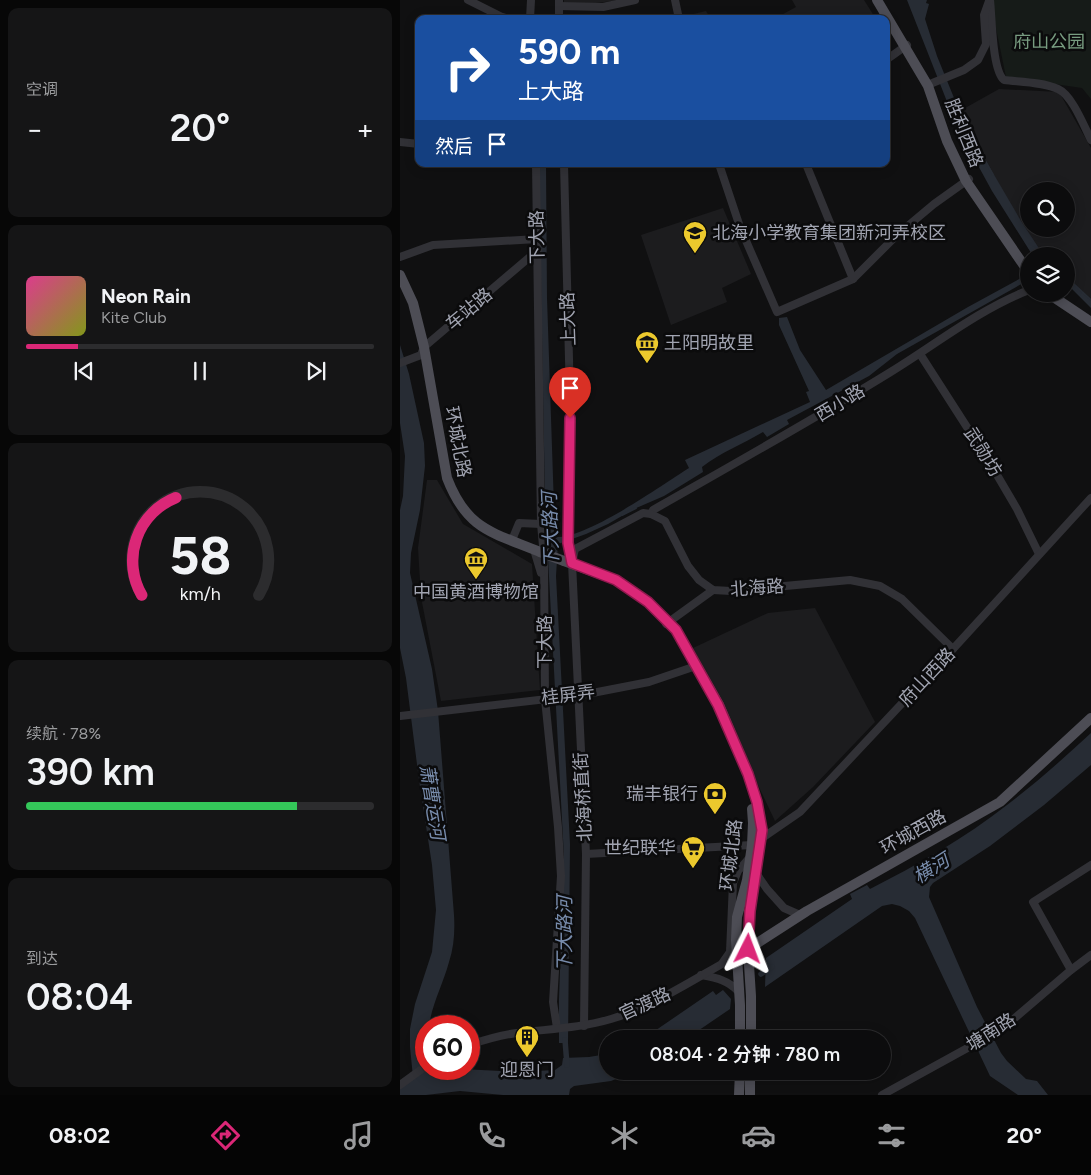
<!DOCTYPE html>
<html lang="zh">
<meta charset="utf-8">
<style>
:root{--surface:#0c0c0d;--page:#151516;--text:#f1f3f6;--muted:#9a9b9d;--line:#2c2c2e;--accent:#db2777}
body{margin:0;font-family:Figtree,"Noto Sans SC",sans-serif;background:var(--page);color:var(--text);height:100vh;display:flex;flex-direction:column;font-size:19px;white-space:nowrap}
*{box-sizing:border-box;margin:0}
p{font-size:16px;color:var(--muted)}
.icon{flex:none;width:28px;height:28px;fill:none;stroke:currentColor;stroke-width:2;stroke-linecap:round;stroke-linejoin:round}
.map{position:relative;flex:1;overflow:hidden}
.panel{display:flex;flex-direction:column;gap:8px;padding:8px;background:#070707;width:400px}
.panel>*{flex:none}
.guide{position:absolute;left:15px;top:15px;width:475px;height:152px;border-radius:10px;box-shadow:0 2px 12px #0003,0 0 0 1px var(--line);background:#1a4fa0;color:#fff;overflow:hidden}
.fabs{position:absolute;left:620px;top:182px;display:grid;gap:10px}
.fabs a{display:grid;place-items:center;width:55px;height:55px;border-radius:50%;background:var(--surface);box-shadow:0 2px 12px #0003,0 0 0 1px var(--line);font-size:25px}
.speed{position:absolute;left:15px;top:1015px;display:flex;gap:10px;font-size:25px;font-weight:700;text-align:center}
.speed>*{display:grid;place-content:center;width:65px;height:65px;border-radius:50%;background:var(--surface);box-shadow:0 2px 12px #0003,0 0 0 1px var(--line);line-height:1}
.speed .limit{border:8px solid #d22;background:#fff;color:#111}
.pin{position:absolute;display:grid;place-items:center;width:42px;height:42px;color:#fff;margin:-51px -21px;border-radius:50% 50% 50% 0;rotate:-45deg;box-shadow:0 0 5px #0007}
.pin .icon{rotate:45deg}
.me{position:absolute;width:55px;margin:-28px;rotate:3deg;stroke-linejoin:round;filter:drop-shadow(0 0 4px #0008)}
.turn{display:flex;align-items:center;gap:18px;height:105px;padding:0 20px;font-size:22px}
.turn .icon{width:65px;height:65px;stroke-width:2.5}
.turn b{display:block;font-size:35px;line-height:42px}
.then{display:flex;align-items:center;height:48px;padding:0 20px;background:#0003;gap:10px;font-size:19px}
.big{font-size:38px;font-weight:600;line-height:1.1}
.panel .widget{flex:1;display:flex;flex-direction:column;justify-content:center;gap:8px;min-width:0;padding:0 18px;border-radius:10px;background:var(--page)}
.panel .dial{align-items:center;gap:0}
.dial svg{height:130px;overflow:visible;fill:none;stroke:var(--line);stroke-width:7;stroke-linecap:round;text-anchor:middle}
.dial text{fill:var(--text);stroke:none}
.song{display:flex;align-items:center;gap:15px}
.cover{width:60px;height:60px;border-radius:8px;background:linear-gradient(135deg,hsl(330 70% 55%),hsl(70 70% 35%))}
.played{height:5px;border-radius:2px;background:linear-gradient(90deg,var(--accent) 15%,var(--line) 15%)}
.keys{display:flex;justify-content:space-around;direction:ltr}
.heat{display:flex;justify-content:space-between;align-items:center;font-size:28px;direction:ltr}
.charge{height:8px;border-radius:4px;background:linear-gradient(90deg,#34c759 78%,var(--line) 0)}
.trip{position:absolute;left:199px;top:1030px;width:292px;height:50px;border-radius:25px;background:var(--surface);box-shadow:0 2px 12px #0003,0 0 0 1px var(--line);font-weight:600;line-height:50px;text-align:center}
.menu{display:flex;height:80px;justify-content:space-around;align-items:center;background:#050505;color:var(--muted)}
.menu .icon{width:35px;height:35px}
.menu .selected{color:var(--accent)}
.menu b{font-size:22px;color:var(--text)}
main{display:flex;flex:1;min-height:0}
.map>svg:first-child{display:block}
.built{fill:#1c1c1e;fill-rule:evenodd}
.green{fill:#161b18}
.water{fill:#272c34}
.lines{fill:none;stroke-linecap:round;stroke-linejoin:round}
.stream{stroke:#272c34;stroke-width:2}
.canal{stroke:#272c34;stroke-width:5.5}
.minor{stroke:#313136;stroke-width:8}
.major{stroke:#4d4d55;stroke-width:10}
.major-bridge{stroke:#4d4d55;stroke-width:10}
.route-casing{stroke:#8e194d;stroke-width:12}
.route{stroke:#db2777;stroke-width:9}
.labels{text-anchor:middle;stroke-width:5;stroke-linejoin:round;paint-order:stroke}
.park-label{font-size:18px;fill:#789c80;stroke:#0b0b0c}
.street-label{font-size:18px;fill:#a1a4b1;stroke:#0b0b0c}
.poi-label{font-size:18px;fill:#a1a4b1;stroke:#0b0b0c;text-anchor:start}
.water-label{font-size:19px;font-style:italic;fill:#788cac;stroke:#0b0b0c}
</style>
<main>
<section class="panel">
<div class="widget"><p>空调</p>
<div class="heat"><a>−</a><b class="big">20°</b><a>+</a></div>
</div>
<div class="widget">
<div class="song"><i class="cover"></i><div><b>Neon Rain</b><p>Kite Club</p></div></div>
<div class="played"></div>
<div class="keys"><svg class="icon" aria-label="previous" viewBox="0 0 24 24"><path d="M18 5L8 12l10 7zM5 5v14"/></svg><svg class="icon" aria-label="pause" viewBox="0 0 24 24"><path d="M8 5v14M16 5v14"/></svg><svg class="icon" aria-label="next" viewBox="0 0 24 24"><path d="M6 5l10 7-10 7zM19 5v14"/></svg></div>
</div>
<div class="widget dial"><svg viewBox="0 0 100 80">
<path d="M14 69A42 42 0 1 1 86 69"/>
<path d="M14 69A42 42 0 0 1 35 9" stroke="#db2777"/>
<text x="50" y="56" font-size="32" font-weight="700">58</text>
<text x="50" y="72" font-size="11">km/h</text>
</svg></div>
<div class="widget"><p>续航 · 78%</p><b class="big">390 km</b><div class="charge"></div></div>
<div class="widget"><p>到达</p><b class="big">08:04</b></div>
</section>
<div class="map">
<svg width="691" height="1095" viewBox="0 0 691 1095">
<rect width="100%" height="100%" fill="#101011"/>
<g class="built">
<polygon points="164,0 222,0 187,4 164,3"/>
<polygon points="392,0 464,0 476,19 374,19 396,7"/>
<polygon points="306,11 311,19 286,19 285,16"/>
<path d="M599,89L659,92L691,148V305L666,280V256H643L629,242L558,112ZM629,191H666V229H629Z"/>
<polygon points="323,208 351,274 322,288 327,302 271,325 241,235"/>
<polygon points="27,480 37,480 63,524 132,564 140,690 41,701 21,597 18,548"/>
<polygon points="415,608 475,722 413,787 375,821 293,648 368,613"/>
</g>
<polygon class="green" points="592,0 691,0 691,99 682,88 606,77 591,4"/>
<g class="water">
<polygon points="507,0 527,0 526,3 529,4 525,19 537,56 565,125 621,221 644,256 633,256 592,191 557,127"/>
<path d="M139,164H146L147,298L155,537C187,539 260,486 289,468L285,460L410,402L406,392L409,391L379,325V318L387,317L400,350L426,390L568,307L621,278L629,271V279L625,282L497,354L469,376L387,420L389,424L367,437L363,432C343,444 321,452 302,467L303,472L264,496L234,509L208,524L186,534L158,544L156,576L170,844L168,1043H159V999L164,857L145,502Z"/>
<polygon points="666,277 691,301 691,308 666,283"/>
<path d="M0,345L9,374L24,443L25,466L20,510L11,553L10,573L32,669L38,711L54,915C55,931 54,947 49,962C43,984 32,1004 29,1026H26V1069H62L117,1072L155,1070L162,1065L163,1058L189,1057L207,1054L208,1071H236L211,1081L174,1086L170,1089L169,1095H103L60,1091L26,1095H0V1082L13,1077L10,1047V1029L15,1004L32,952L36,910L32,865L19,780L6,678L0,648V510L3,496L5,456L0,423Z"/>
<path d="M691,733V765L644,805L590,846L533,883L530,887L529,897L577,1007L601,1053L607,1061L626,1079L637,1081L648,1095H618L590,1076L515,918L509,911L500,906L492,904L482,906L365,987L366,958L452,899L450,894L467,885L470,889C517,865 565,838 607,805C636,783 664,758 691,733Z"/>
<polygon points="323,990 331,999 330,1009 286,1039 243,1039 313,991 316,995"/>
</g>
<g class="lines">
<g class="stream">
<polyline points="583,157 593,175"/>
<polyline points="666,277 691,300"/>
<polyline points="222,515 236,508"/>
</g>
<g class="canal">
<polyline points="361,974 372,967"/>
<polyline points="165,1040 167,1065"/>
</g>
<g class="minor">
<polyline points="68,0 102,17 110,19"/>
<polyline points="275,0 279,19"/>
<path d="M590,0C592,17 592,70 604,80C621,82 642,82 658,89C672,95 684,126 691,140"/>
<polyline points="159,6 203,7 235,0"/>
<polyline points="130,19 131,0"/>
<polyline points="159,19 159,0"/>
<polyline points="486,60 507,45"/>
<polyline points="530,84 564,70 578,60 586,44 584,15 589,1"/>
<polyline points="0,142 19,144"/>
<polyline points="136,164 141,524 144,557 145,699 158,827 161,876 153,1002 157,1028"/>
<polyline points="164,164 171,437 168,543 171,559"/>
<polyline points="319,164 340,227 377,312 453,279 497,235 534,204 569,179"/>
<polyline points="406,164 453,279"/>
<polyline points="0,257 33,245 137,239"/>
<polyline points="520,354 590,463 617,509 639,554"/>
<polyline points="0,363 21,355 24,347 138,250"/>
<path d="M251,514L253,510C332,465 411,421 489,373C535,345 578,310 629,290"/>
<polyline points="112,540 119,523 141,524"/>
<polyline points="135,553 141,573"/>
<polyline points="266,624 313,590"/>
<polyline points="0,716 182,695 249,682 296,666"/>
<polyline points="186,854 352,845 400,812 553,649 691,498"/>
<polyline points="356,873 367,889 384,908 400,915"/>
<polyline points="323,962 330,952 333,883 338,871 350,857"/>
<polyline points="671,970 633,902 691,865"/>
<path d="M301,975C317,978 328,980 339,992"/>
<polyline points="184,1026 186,854 172,563 175,549 243,513 251,514 265,521 288,566 299,580 313,590 331,591 450,580 480,586 502,599 553,649"/>
<path d="M69,1045C84,1040 100,1035 117,1033C148,1029 181,1028 211,1019C255,1006 297,977 338,955"/>
<polyline points="0,1085 26,1066"/>
<polyline points="482,1095 602,1029 671,970 691,955"/>
</g>
<g class="major">
<polyline points="477,0 528,86 547,141 566,181 629,273"/>
<path d="M0,275L13,303L24,347L47,478C67,530 92,532 140,552"/>
<polyline points="649,294 691,322"/>
<polyline points="164,561 216,580 248,602 276,630 319,705 348,774 357,802 362,830 350,911 348,949 351,996 351,1039"/>
<polyline points="345,951 407,911 600,802 691,718"/>
<polyline points="340,1039 340,1005 336,940 337,917 347,880 352,845 353,823 352,809"/>
<polyline points="339,1095 340,1071"/>
<polyline points="350,1095 350,1071"/>
</g>
<polyline class="major-bridge" points="140,552 164,561"/>
</g>
<g class="lines">
<g class="route-casing">
<polyline id="route" points="170,418 168,543 172,563 216,580 248,602 276,630 318,705 348,774 357,802 362,830 350,911 348,949"/>
</g>
<use href="#route" class="route"/>
</g>
<defs>
<g id="school-pin" transform="scale(1.25)"><path d="M0 17L-7.5 6A9.5 9.5 0 1 1 7.5 6Z" fill="#ecc92d" stroke="#0b0b0c"/><path d="M0-5L7-2L0 1L-7-2ZM-4 1L0 2.5L4 1V4Q0 6-4 4Z" fill="#111"/></g>
<g id="museum-pin" transform="scale(1.25)"><path d="M0 17L-7.5 6A9.5 9.5 0 1 1 7.5 6Z" fill="#ecc92d" stroke="#0b0b0c"/><path d="M0-6L6-3V-2H-6V-3ZM-5-1h2V3h-2ZM-1-1h2V3h-2ZM3-1h2V3H3ZM-6 4H6V6H-6Z" fill="#111"/></g>
<g id="bank-pin" transform="scale(1.25)"><path d="M0 17L-7.5 6A9.5 9.5 0 1 1 7.5 6Z" fill="#ecc92d" stroke="#0b0b0c"/><path d="M-6-4H6V4H-6ZM0-2.3a2.3 2.3 0 1 0 0 4.6a2.3 2.3 0 1 0 0-4.6Z" fill="#111"/></g>
<g id="supermarket-pin" transform="scale(1.25)"><path d="M0 17L-7.5 6A9.5 9.5 0 1 1 7.5 6Z" fill="#ecc92d" stroke="#0b0b0c"/><path d="M-6-5.5h2.5l.6 2H6L4.5 2H-2.5L-4.4-4H-6ZM-1.5 3.2a1.3 1.3 0 1 0 .1 0ZM3 3.2a1.3 1.3 0 1 0 .1 0Z" fill="#111"/></g>
<g id="building-pin" transform="scale(1.25)"><path d="M0 17L-7.5 6A9.5 9.5 0 1 1 7.5 6Z" fill="#ecc92d" stroke="#0b0b0c"/><path d="M-4-6H4V6H1V3H-1V6H-4ZM-2.5-4.3h1.7v1.8h-1.7ZM.8-4.3h1.7v1.8H.8ZM-2.5-1h1.7V.8h-1.7ZM.8-1h1.7V.8H.8Z" fill="#111"/></g>
</defs>
<g fill-rule="evenodd">
<use href="#school-pin" x="295" y="233"/>
<use href="#museum-pin" x="247" y="343"/>
<use href="#museum-pin" x="76" y="559"/>
<use href="#bank-pin" x="315" y="794"/>
<use href="#supermarket-pin" x="293" y="848"/>
<use href="#building-pin" x="127" y="1037"/>
</g>
<g class="labels">
<g class="park-label">
<text x="649" y="48">府山公园</text>
</g>
<g class="street-label">
<text transform="translate(564 133) rotate(68)" y="6">胜利西路</text>
<text transform="translate(137 237) rotate(-91)" y="6">下大路</text>
<text transform="translate(69 309) rotate(-40)" y="6">车站路</text>
<text transform="translate(168 319) rotate(-92)" y="6">上大路</text>
<text transform="translate(440 403) rotate(-31)" y="6">西小路</text>
<text transform="translate(58 442) rotate(79)" y="6">环城北路</text>
<text transform="translate(583 452) rotate(58)" y="6">武勋坊</text>
<text transform="translate(357 588) rotate(-4)" y="6">北海路</text>
<text transform="translate(145 642) rotate(-90)" y="6">下大路</text>
<text transform="translate(527 677) rotate(-47)" y="6">府山西路</text>
<text transform="translate(168 695) rotate(-7)" y="6">桂屏弄</text>
<text transform="translate(183 797) rotate(-93)" y="6">北海桥直街</text>
<text transform="translate(513 832) rotate(-29)" y="6">环城西路</text>
<text transform="translate(331 855) rotate(-83)" y="6">环城北路</text>
<text transform="translate(245 1004) rotate(-25)" y="6">官渡路</text>
<text transform="translate(591 1032) rotate(-32)" y="6">塘南路</text>
</g>
<g class="poi-label">
<text x="312" y="239">北海小学教育集团新河弄校区</text>
<text x="264" y="349">王阳明故里</text>
<text x="76" y="598" text-anchor="middle">中国黄酒博物馆</text>
<text x="298" y="800" text-anchor="end">瑞丰银行</text>
<text x="276" y="854" text-anchor="end">世纪联华</text>
<text x="127" y="1076" text-anchor="middle">迎恩门</text>
</g>
<g class="water-label">
<text transform="translate(150 530) rotate(-92)" y="7">下大路河</text>
<text transform="translate(33 802) rotate(81)" y="7">萧曹运河</text>
<text transform="translate(531 868) rotate(-32)" y="7">横河</text>
<text transform="translate(164 934) rotate(-90)" y="7">下大路河</text>
</g>
</g>
</svg>
<div class="fabs">
<a><svg class="icon" aria-label="search" viewBox="0 0 24 24"><circle cx="10" cy="10" r="6"/><path d="M15 15l6 6"/></svg></a>
<a><svg class="icon" aria-label="layers" viewBox="0 0 24 24"><path d="M12 4l9 5-9 5-9-5zM3 14l9 5 9-5"/></svg></a>
</div>
<div class="speed"><div class="limit">60</div></div>
<div class="pin" style="left:170px;top:418px;background:#d93025"><svg class="icon" aria-label="arrive" viewBox="0 0 24 24"><path d="M6 21V4h12l-3 4 3 4H6"/></svg></div>
<svg class="me" style="left:348px;top:949px" viewBox="-20 -20 40 40"><path d="M0-17L14 15 0 8-14 15z" fill="#db2777" stroke="#fff" stroke-width="4"/></svg>
<div class="trip">08:04 · 2 分钟 · 780 m</div>
<div class="guide">
<div class="turn"><svg class="icon" aria-label="right" viewBox="0 0 24 24"><path d="M7 20v-9h11M14 6l5 5-5 5"/></svg><div><b>590 m</b>上大路</div></div>
<div class="then">然后<svg class="icon" aria-label="arrive" viewBox="0 0 24 24"><path d="M6 21V4h12l-3 4 3 4H6"/></svg></div>
</div>
</div>
</main>
<nav class="menu">
<b>08:02</b>
<svg class="icon selected" aria-label="directions" viewBox="0 0 24 24"><path d="M12 3l9 9-9 9-9-9zM9 14v-3h6M13 9l2 2-2 2"/></svg>
<svg class="icon" aria-label="music" viewBox="0 0 24 24"><path d="M9 18V5l10-2v13"/><circle cx="6" cy="18" r="3"/><circle cx="16" cy="16" r="3"/></svg>
<svg class="icon" aria-label="phone" viewBox="0 0 24 24"><path d="M5 4h4l2 5-3 2q2 4 5 5l2-3 5 2v4C11 20 4 13 5 4z"/></svg>
<svg class="icon" aria-label="climate" viewBox="0 0 24 24"><path d="M12 3v18M4 7l16 10M4 17L20 7"/></svg>
<svg class="icon" aria-label="car" viewBox="0 0 24 24"><path d="M5 17H2v-5l4-1 3-4h7l3 4 3 1v5h-3M9 17h6M6 11h13"/><circle cx="7" cy="17" r="2"/><circle cx="17" cy="17" r="2"/></svg>
<svg class="icon" aria-label="filters" viewBox="0 0 24 24"><path d="M4 7h16M4 17h16"/><circle cx="9" cy="7" r="2"/><circle cx="15" cy="17" r="2"/></svg>
<b>20°</b>
</nav>
